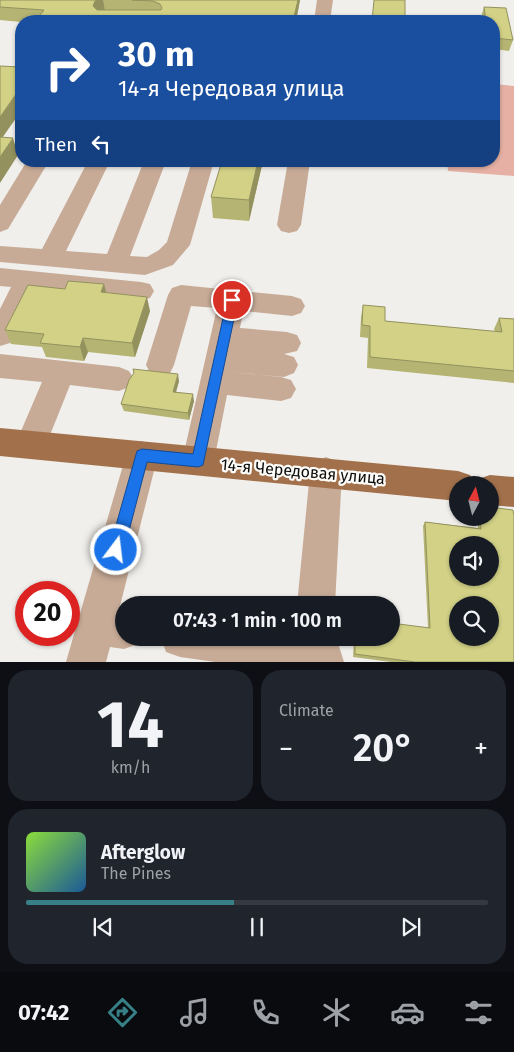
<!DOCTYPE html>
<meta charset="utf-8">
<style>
:root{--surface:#171b24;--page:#20242c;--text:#f1f3f6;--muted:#9ea1a6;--line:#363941;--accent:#388088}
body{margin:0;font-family:"Fira Sans",sans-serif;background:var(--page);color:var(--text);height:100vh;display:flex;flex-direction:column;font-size:19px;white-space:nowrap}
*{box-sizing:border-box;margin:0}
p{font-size:16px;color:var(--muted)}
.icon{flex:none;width:28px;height:28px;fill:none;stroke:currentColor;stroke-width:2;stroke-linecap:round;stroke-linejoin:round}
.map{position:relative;height:662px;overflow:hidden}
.side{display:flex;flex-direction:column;gap:8px;padding:8px;background:#0d0f14;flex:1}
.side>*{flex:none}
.hud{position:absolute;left:15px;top:15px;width:485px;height:152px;border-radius:20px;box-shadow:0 1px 4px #0004;background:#1a4fa0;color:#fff;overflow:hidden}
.needle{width:32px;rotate:7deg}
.controls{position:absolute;left:449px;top:476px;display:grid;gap:10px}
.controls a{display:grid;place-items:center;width:50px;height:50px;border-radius:50%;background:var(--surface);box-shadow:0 1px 4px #0004;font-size:25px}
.speed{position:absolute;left:15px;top:581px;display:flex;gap:10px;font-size:25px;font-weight:700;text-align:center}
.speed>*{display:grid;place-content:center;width:65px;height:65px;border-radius:50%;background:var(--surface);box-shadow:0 1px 4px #0004;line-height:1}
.speed .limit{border:8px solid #d22;background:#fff;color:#111}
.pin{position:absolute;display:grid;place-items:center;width:42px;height:42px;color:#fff;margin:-21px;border:2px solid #fff;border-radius:50%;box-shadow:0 1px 5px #0007}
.me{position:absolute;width:55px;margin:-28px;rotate:15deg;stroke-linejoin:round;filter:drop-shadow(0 0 4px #0008)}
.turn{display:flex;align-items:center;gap:18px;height:105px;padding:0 20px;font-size:22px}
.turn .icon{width:65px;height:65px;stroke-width:2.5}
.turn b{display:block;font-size:35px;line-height:42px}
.then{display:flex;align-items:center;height:48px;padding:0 20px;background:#0003;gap:10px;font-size:19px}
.big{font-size:38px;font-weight:600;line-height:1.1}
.side .card{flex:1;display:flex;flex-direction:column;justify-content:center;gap:8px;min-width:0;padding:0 18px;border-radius:20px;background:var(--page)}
.side .dial{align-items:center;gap:0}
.dial b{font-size:65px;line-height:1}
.song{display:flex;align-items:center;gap:15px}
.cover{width:60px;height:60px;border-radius:8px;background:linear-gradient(135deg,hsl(90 70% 55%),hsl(210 70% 35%))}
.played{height:5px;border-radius:2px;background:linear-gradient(90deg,var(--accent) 45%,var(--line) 45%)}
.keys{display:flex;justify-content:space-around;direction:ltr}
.heat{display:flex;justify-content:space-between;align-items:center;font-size:28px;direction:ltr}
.side .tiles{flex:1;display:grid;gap:8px;grid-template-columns:1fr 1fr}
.card:last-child{grid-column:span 2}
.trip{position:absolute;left:115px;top:596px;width:285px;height:50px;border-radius:25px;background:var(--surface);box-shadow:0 1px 4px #0004;font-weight:600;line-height:50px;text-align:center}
.tabs{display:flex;height:80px;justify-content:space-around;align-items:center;background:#090b0e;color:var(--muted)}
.tabs .icon{width:35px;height:35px}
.tabs .active{color:var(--accent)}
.tabs b{font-size:22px;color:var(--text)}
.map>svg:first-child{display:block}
.green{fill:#e6b1a4}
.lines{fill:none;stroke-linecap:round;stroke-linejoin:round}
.minor{fill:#c7ab97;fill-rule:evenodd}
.major{fill:#a2714b;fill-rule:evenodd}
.wall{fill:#b5b473}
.shaded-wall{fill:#93925e}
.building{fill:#d2d186;stroke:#93925e;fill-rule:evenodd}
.route{fill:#1a73e8;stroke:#114b97}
.labels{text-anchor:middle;stroke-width:4.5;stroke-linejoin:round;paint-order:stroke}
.street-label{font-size:16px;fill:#0c0c0b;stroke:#fefcf9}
</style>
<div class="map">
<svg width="514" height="662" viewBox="0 0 514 662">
<rect width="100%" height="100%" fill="#f0efeb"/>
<polygon class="green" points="494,84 514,86 514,176 448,171 447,161 494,161"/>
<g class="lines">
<g class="minor">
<polygon points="317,0 333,0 330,21 314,21"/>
<polygon points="27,161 49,161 8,229 0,232 0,205"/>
<polygon points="88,161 110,161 66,251 107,254 144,161 166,161 130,256 147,257 159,250 167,242 192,161 214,161 190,245 173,265 145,275 0,262 0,246 42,249"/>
<polygon points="288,161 310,161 301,225 297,231 289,233 281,231 277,225"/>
<polygon points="0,268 141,282 150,284 154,291 150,298 141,300 36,290 10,343 0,346 0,309 11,287 0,286"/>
<polygon points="181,285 292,296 301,299 305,306 301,313 292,316 243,311 240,328 287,332 297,335 301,343 297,351 284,354 294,357 298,365 294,373 284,377 231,372 281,377 291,380 296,389 291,398 281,401 227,395 214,461 209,471 198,475 187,471 182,461 217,308 191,306 174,365 170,373 160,377 150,373 146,365 168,295 172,288"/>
<polygon points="0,354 119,367 129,371 134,379 129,387 119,391 70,385 42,455 31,459 20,455 15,445 42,382 0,378"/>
<polygon points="142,441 153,445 158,455 119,610 124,611 124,638 140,638 138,644 124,649 110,647 106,662 66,662 126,455 131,445"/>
<polygon points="326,457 338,462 342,472 335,605 297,605 310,472 314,462"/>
<polygon points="161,638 324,638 338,643 344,662 215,662 180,657 166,652"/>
</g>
<g class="major">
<polygon points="0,428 458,471 470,475 474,485 458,485 458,501 0,456"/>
<polygon points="490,475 514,477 514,507 490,505 490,485 476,485 478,479"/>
</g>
</g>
<g class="wall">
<polygon points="0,0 300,0 296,21 21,22 0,20"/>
<polygon points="484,7 513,40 509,51 494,49 494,21 482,21 481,17"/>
<polygon points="263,161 249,221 213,218 211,197"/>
<polygon points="65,289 107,293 150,311 135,357 88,352 84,361 46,357 42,347 11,344 5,330"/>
<polygon points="363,305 385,321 495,332 494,329 499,318 514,319 514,383 367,368 368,338 360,337 361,317"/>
<polygon points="179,381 176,392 194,401 189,420 124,411 121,404"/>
<polygon points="477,518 490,518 514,662 391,662 353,657 354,638 391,638 428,628 423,526 425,522 478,528"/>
</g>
<g class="shaded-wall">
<polygon points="98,0 103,0 105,11 97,14 93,6 95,1"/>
<polygon points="298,0 300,0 296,21 293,21"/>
<polygon points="21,87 21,111 0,141 0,117"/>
<polygon points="13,138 18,155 0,183 0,157"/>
<polygon points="258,161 263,161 249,221 249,200"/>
<polygon points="104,284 108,299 101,292"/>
<polygon points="147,297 150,311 135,357 132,343"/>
<polygon points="83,338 88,352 84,361 80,347"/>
<polygon points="178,374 179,381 174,399 173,392"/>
<polygon points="193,394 194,401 189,420 188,413"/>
</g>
<g class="building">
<polygon points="0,0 98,0 95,1 93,6 97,10 161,10 162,8 160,4 153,1 132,0 298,0 293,21 54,21 36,20 44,10 0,7"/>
<polygon points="374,0 405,0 405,21 372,21"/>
<polygon points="484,7 506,8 513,40 494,38 494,21 486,21"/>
<polygon points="0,66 21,67 21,87 0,117"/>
<polygon points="0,137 13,138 0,157"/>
<polygon points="222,161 258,161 249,200 211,197"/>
<polygon points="68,281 104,284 101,292 147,297 132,343 83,338 80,347 40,343 44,334 5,330 28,285 65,289"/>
<polygon points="363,305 385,307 385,321 502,332 499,318 514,319 514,371 370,357 370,326 362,325"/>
<polygon points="133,369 178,374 173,392 193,394 188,413 121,404 129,380 134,373"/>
<path d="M490,507L513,510L514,516V662H415L355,654V638H391V623L430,628L425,522L481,529L480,518H490ZM458,545H490V578H458ZM458,605H490V638H458Z"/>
</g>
<polygon class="route" points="232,296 238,300 203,465 198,467 147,462 124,550 122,555 116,557 111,555 109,550 137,451 142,449 193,454 227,300"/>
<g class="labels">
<g class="street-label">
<text transform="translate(303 471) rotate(5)" y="6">14-я Чередовая улица</text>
</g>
</g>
</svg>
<div class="controls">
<a><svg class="needle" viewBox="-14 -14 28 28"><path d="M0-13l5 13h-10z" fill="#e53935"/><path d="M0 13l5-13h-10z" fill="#9ea1a6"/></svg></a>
<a><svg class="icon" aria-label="sound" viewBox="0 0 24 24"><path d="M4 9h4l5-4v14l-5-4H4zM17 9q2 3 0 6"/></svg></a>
<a><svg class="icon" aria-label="search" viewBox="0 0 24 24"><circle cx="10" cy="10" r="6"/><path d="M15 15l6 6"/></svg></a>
</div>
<div class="speed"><div class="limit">20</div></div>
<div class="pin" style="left:232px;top:300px;background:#d93025"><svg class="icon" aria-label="arrive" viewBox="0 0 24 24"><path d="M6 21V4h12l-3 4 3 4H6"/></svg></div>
<svg class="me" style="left:116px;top:550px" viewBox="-20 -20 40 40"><circle r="17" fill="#1a73e8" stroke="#fff" stroke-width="3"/><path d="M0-11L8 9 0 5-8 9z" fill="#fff"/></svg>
<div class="trip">07:43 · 1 min · 100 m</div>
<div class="hud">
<div class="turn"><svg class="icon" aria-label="right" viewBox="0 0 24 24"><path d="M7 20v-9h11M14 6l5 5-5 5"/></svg><div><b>30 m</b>14-я Чередовая улица</div></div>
<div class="then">Then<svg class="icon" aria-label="left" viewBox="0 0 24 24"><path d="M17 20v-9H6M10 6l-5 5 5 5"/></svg></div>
</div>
</div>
<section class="side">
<div class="tiles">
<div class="card dial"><b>14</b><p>km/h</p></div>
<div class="card"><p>Climate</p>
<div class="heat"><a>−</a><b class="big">20°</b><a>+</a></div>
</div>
<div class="card">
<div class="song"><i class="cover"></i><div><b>Afterglow</b><p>The Pines</p></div></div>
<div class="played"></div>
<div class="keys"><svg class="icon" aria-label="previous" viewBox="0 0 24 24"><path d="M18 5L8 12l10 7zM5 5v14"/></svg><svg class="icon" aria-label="pause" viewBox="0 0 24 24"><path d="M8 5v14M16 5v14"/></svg><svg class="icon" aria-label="next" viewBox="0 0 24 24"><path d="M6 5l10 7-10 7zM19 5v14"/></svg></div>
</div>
</div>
</section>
<nav class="tabs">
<b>07:42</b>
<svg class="icon active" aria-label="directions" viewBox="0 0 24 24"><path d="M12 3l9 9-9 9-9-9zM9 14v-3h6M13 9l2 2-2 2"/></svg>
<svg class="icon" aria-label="music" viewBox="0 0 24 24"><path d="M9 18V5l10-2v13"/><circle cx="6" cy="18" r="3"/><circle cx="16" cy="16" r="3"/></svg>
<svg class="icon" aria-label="phone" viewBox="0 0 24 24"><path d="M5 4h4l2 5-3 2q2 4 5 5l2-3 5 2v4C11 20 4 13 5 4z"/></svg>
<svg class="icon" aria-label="climate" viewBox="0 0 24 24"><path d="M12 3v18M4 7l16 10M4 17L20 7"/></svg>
<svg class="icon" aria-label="car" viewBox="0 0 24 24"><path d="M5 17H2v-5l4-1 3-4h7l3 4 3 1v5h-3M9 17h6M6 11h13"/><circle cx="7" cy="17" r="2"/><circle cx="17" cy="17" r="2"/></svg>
<svg class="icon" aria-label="filters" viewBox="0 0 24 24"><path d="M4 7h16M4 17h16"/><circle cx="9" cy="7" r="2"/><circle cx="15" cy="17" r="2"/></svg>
</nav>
